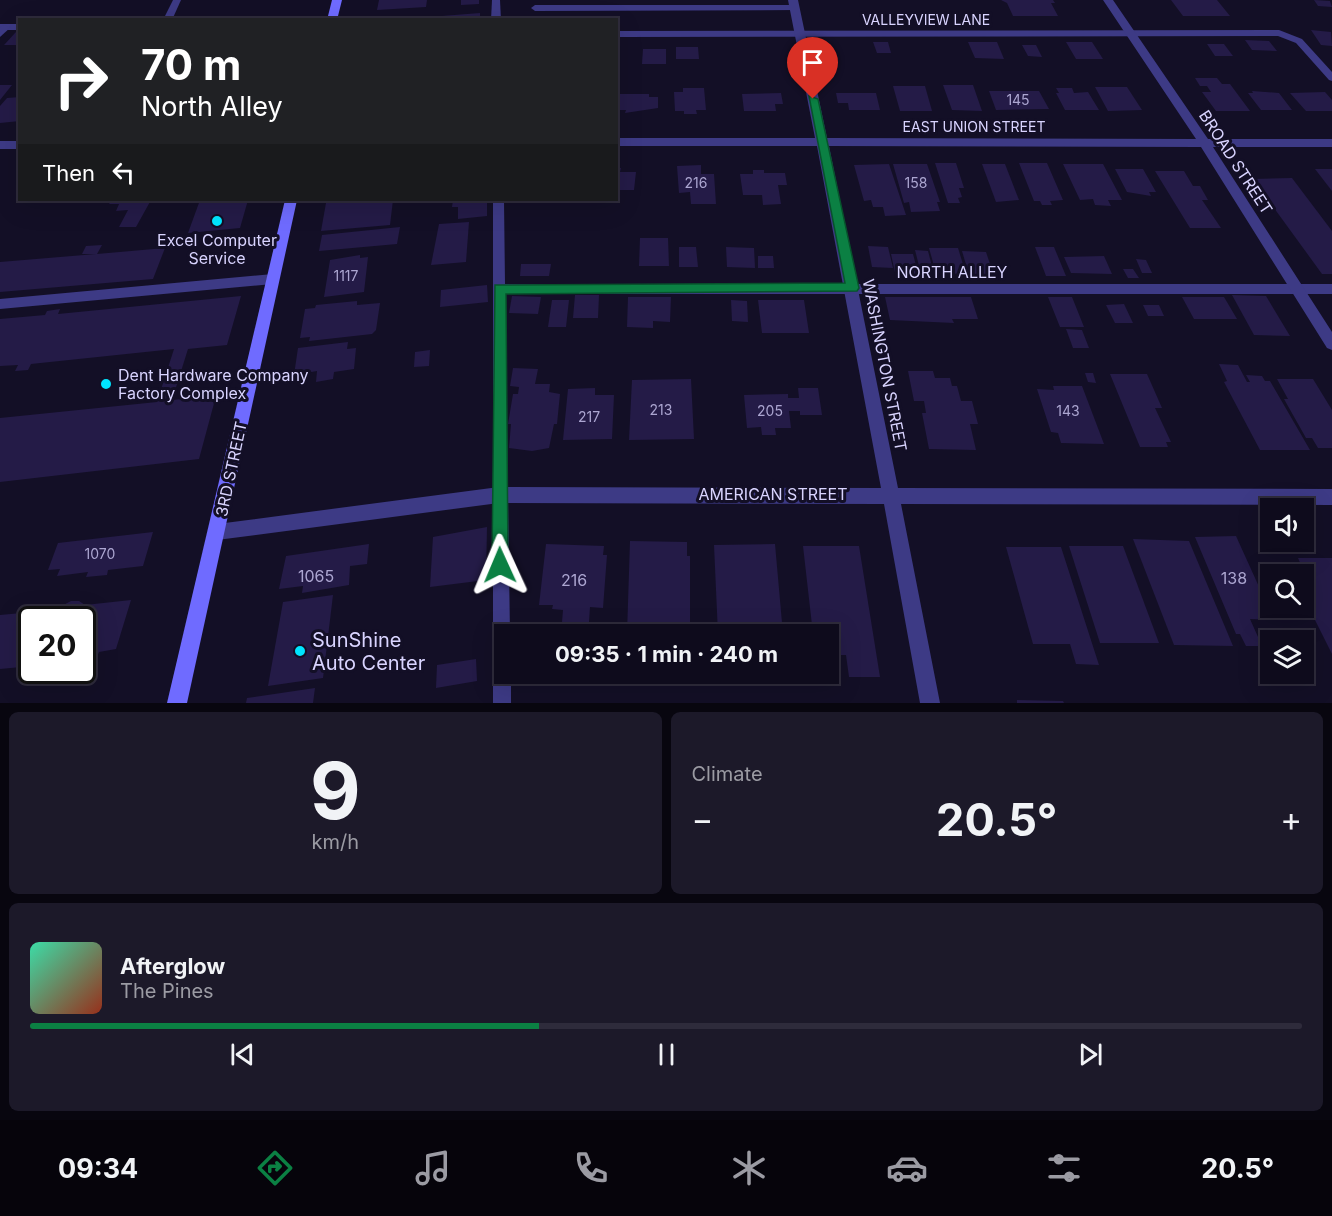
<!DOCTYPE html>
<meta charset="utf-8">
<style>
:root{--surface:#0e0b1c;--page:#1c1929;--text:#f1f3f6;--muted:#9b9ba3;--line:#2e2b3b;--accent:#0b8043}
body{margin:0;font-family:Inter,sans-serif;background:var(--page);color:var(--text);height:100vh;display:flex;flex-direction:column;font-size:22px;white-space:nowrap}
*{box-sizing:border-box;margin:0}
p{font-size:20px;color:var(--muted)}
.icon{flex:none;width:33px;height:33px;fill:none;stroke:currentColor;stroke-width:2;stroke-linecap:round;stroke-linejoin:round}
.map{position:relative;height:703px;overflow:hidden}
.details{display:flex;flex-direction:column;gap:9px;padding:9px;background:#08060f;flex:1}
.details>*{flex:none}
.banner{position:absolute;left:18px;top:18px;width:600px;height:183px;border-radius:0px;box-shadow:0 6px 24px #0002,0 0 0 2px var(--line);background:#202124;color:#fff;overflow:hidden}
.fabs{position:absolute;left:1260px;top:498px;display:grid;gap:12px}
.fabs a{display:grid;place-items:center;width:54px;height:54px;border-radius:0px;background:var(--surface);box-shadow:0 6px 24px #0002,0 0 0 2px var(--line);font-size:30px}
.speed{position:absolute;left:18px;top:606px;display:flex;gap:12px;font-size:30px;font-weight:700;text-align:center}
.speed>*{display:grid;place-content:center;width:78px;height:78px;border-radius:50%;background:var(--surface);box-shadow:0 6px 24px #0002,0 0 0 2px var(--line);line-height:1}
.speed .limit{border:3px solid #111;border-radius:9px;background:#fff;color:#111}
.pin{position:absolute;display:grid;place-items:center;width:51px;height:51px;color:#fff;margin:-62px -26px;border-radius:50% 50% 50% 0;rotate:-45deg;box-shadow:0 0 6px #0007}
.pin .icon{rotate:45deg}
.me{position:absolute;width:66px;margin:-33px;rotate:359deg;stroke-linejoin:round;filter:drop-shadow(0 0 4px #0008)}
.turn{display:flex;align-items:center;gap:21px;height:126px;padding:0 24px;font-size:27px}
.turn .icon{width:78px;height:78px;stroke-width:2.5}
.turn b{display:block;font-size:42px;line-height:51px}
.then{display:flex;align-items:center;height:57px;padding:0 24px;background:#0003;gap:12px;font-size:22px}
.big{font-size:45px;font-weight:700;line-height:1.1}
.details .widget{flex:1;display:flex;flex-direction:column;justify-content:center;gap:9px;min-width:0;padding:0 21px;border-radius:9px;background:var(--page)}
.details .dial{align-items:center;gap:0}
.dial b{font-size:78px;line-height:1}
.song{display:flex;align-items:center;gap:18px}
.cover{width:72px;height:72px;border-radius:9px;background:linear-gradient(135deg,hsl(160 70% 55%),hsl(10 70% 35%))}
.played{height:6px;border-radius:3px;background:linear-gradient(90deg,var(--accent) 40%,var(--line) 40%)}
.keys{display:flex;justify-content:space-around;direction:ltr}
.heat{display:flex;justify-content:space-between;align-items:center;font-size:33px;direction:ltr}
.details .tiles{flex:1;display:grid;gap:9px;grid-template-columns:1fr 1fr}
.widget:last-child{grid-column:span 2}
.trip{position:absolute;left:494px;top:624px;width:345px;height:60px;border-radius:0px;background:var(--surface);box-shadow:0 6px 24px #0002,0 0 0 2px var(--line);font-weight:700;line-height:60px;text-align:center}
.tab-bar{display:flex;height:96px;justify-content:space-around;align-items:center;background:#06040b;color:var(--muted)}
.tab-bar .icon{width:42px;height:42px}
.tab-bar .current{color:var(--accent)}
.tab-bar b{font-size:27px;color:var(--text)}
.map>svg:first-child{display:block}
.building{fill:#241b47}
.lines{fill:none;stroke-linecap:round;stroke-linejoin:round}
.service{fill:#3d3a85;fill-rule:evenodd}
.minor{fill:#3d3a85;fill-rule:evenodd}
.secondary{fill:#6f6bff;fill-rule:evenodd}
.route{fill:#0b8043;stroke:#07532c;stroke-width:1.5}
.poi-dot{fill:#00e5ff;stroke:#130f26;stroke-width:2}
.labels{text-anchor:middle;stroke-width:6;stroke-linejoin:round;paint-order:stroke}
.far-street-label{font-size:14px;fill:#d9d4ff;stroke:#130f26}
.number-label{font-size:14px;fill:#aca6d1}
.street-label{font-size:16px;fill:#d9d4ff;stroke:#130f26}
.poi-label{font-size:16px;fill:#d9d4ff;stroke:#130f26}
.near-number-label{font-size:16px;fill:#aca6d1}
.near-poi-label{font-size:20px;fill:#d9d4ff;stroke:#130f26;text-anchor:start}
</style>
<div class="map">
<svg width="1332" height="703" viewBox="0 0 1332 703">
<rect width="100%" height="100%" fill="#130f26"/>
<g class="building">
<polygon points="379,0 427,0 426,7 377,10"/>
<polygon points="461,0 479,0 479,4 461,5"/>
<polygon points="1001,0 1053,0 1055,3 1051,3 1058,16 1013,16 1007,3"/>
<polygon points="1171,0 1217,0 1230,16 1183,16"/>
<polygon points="1314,0 1330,1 1332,7 1318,6"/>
<polygon points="480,13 480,20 429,20 429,17"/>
<polygon points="1311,30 1331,32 1332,46 1321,45"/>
<polygon points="16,32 20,32 20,45 4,45"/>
<polygon points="1245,40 1269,41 1277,51 1252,50"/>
<polygon points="873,42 888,42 891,53 877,53"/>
<polygon points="968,42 997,42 1004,59 975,58"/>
<polygon points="1066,42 1092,42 1103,59 1076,59"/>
<polygon points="1207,44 1224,44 1233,56 1215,56"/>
<polygon points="1022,45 1036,45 1042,57 1028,56"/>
<polygon points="676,47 698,47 699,59 676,59"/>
<polygon points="643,49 666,49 666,64 642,64"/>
<polygon points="1195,78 1217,78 1222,84 1230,84 1250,111 1216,111 1202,92 1211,92 1207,86 1200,86"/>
<polygon points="0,85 12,85 0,100"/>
<polygon points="943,85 973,85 982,111 952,110"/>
<polygon points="893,86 925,86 932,111 900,111"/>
<polygon points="1095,87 1127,87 1142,110 1108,111"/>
<polygon points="683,88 704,88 706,110 696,110 697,114 684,114 684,111 675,111 674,92 683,92"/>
<polygon points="1056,88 1072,88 1074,93 1088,92 1099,110 1065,110 1056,93 1059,93"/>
<polygon points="989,91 1039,91 1049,109 996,110"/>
<polygon points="1252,91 1279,93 1292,110 1261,110 1248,93 1253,93"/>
<polygon points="1325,92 1332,100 1332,111 1306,111 1290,93"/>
<polygon points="781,93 783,104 775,104 776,111 744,111 742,94"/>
<polygon points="836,93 876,93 880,110 849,110 848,103 838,103"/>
<polygon points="619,94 649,94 649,97 658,97 658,108 625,113 626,110 618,110"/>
<polygon points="20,97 20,121 0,123 0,106 7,98"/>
<polygon points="935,163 956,163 964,188 959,188 962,197 958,198 960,203 948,203"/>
<polygon points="1019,163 1047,163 1063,200 1050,201 1052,205 1042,205 1040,201 1034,201"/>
<polygon points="889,164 906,215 885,216 883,207 873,207 871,200 864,201 854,165"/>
<polygon points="893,164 927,164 940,202 937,202 940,211 911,212 909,202 904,203"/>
<polygon points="982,164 1005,164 1019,200 996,202"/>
<polygon points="1063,164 1103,164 1122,200 1108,200 1111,206 1095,205 1093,199 1080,200"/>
<polygon points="701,165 701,174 714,174 716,204 691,204 690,192 679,193 677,166"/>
<polygon points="616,168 621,168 620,172 636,172 634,190 616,190"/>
<polygon points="1115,169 1143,169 1156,192 1149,192 1151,196 1127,192"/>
<polygon points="1315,169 1332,169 1332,191"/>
<polygon points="753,170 764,170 764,173 785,173 787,185 778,185 781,204 763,205 762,195 743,195 740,174 753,174"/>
<polygon points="1155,171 1184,171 1193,186 1200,186 1208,200 1202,200 1221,228 1190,228"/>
<polygon points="1292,178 1332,231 1332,274 1322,274 1253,179"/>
<polygon points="112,200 151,200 136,227 119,227 128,210 116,211 119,204 109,204"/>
<polygon points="200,200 248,200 240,228 188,233"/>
<polygon points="364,200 393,200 390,225 321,231 326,203"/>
<polygon points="453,200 487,200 487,216 458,219 458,207 452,207"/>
<polygon points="469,222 466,262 431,265 439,224"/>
<polygon points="400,227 397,244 319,251 322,235"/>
<polygon points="640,238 668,238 669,266 639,266"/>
<polygon points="102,245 97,254 165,248 153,279 0,292 0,262 96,254 82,254 86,246"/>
<polygon points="868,246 888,247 893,268 872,267"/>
<polygon points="679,247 696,247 698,267 679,267"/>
<polygon points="726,247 754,248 755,268 727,267"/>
<polygon points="1035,247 1054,247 1066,276 1046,276"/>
<polygon points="929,248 958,248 966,274 936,273"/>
<polygon points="915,250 928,251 933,270 920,270"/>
<polygon points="962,251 986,252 994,276 969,275"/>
<polygon points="891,254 913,254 919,277 896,277"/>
<polygon points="360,255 360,258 368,257 364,292 324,297 330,260"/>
<polygon points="758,256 773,256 774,268 758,268"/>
<polygon points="1104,256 1112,274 1071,273 1064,257"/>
<polygon points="1136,259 1146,260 1152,273 1142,273"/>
<polygon points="521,264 551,264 549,276 520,276"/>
<polygon points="1123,269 1133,269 1139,278 1128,278"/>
<polygon points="487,285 488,302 440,307 441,290"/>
<polygon points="575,295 599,295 598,318 573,318"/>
<polygon points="1232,295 1266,296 1290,336 1254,335"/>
<polygon points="241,296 227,345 188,349 172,400 216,396 199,459 0,482 0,418 157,402 174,349 31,364 28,370 15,371 18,365 0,366 0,319 45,315 47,311 60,309 58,314"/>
<polygon points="512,296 541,297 538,314 509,313"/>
<polygon points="628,297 671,297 670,322 653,321 653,328 627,327"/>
<polygon points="885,297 971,297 978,319 952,319 954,323 890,320"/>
<polygon points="1048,297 1072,297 1084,327 1060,327"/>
<polygon points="1182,297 1224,297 1237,319 1194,319"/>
<polygon points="552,300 569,300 566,327 548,327"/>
<polygon points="731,300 747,301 748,322 732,321"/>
<polygon points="758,300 804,300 809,333 762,333"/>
<polygon points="357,301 357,305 380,303 376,330 372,334 309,341 310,337 300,338 305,309 315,308 316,305"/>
<polygon points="1124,304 1133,323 1115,323 1106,305"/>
<polygon points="1143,305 1159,305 1164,316 1148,316"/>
<polygon points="1066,329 1082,330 1089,348 1073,348"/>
<polygon points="348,342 347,349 356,348 354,369 334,372 333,379 316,382 317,371 294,375 298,348"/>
<polygon points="430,350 429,366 414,367 415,352"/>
<polygon points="1219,364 1238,365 1247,382 1250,382 1246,375 1262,376 1265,381 1270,381 1310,450 1260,450 1224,382 1227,381"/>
<polygon points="513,368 538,369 535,384 550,384 549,392 560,394 557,424 554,424 549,448 532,451 509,448 511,424 508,424 513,394 518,394 519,387 510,386"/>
<polygon points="908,371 933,371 935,378 950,378 952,386 957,386 961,401 972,401 978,424 970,424 976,450 929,449 922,413 926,413 924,401 914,401"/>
<polygon points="1085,373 1093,373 1096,383 1088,382"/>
<polygon points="1110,374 1147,374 1162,408 1155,408 1171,442 1166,442 1168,447 1140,447"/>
<polygon points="691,379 694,439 629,440 632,380"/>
<polygon points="1277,379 1313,379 1332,410 1332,448 1318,448 1312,438 1306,438 1284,399 1288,399"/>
<polygon points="1053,386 1082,386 1104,444 1061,443 1058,433 1051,432 1037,389 1054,390"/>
<polygon points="595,388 595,395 614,395 612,439 563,440 568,389"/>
<polygon points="798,388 818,388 822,415 800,415 800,411 789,411 791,428 775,428 776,435 762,435 761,427 747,428 744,395 788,394 788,398 799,398"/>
<polygon points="487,527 486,580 430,587 433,537"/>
<polygon points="153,532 143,566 108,570 107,575 86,577 88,572 57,576 60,569 48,570 58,543"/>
<polygon points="1236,536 1274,620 1250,619 1262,646 1246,646 1240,634 1236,634 1195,537"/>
<polygon points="1133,539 1189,541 1233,646 1174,645"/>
<polygon points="630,541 687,542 687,556 690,556 690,634 627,634"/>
<polygon points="369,544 367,564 350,566 349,585 302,593 303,586 279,589 286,556"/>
<polygon points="546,544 604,546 603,555 607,555 603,608 590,607 589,622 562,622 563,610 552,609 553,605 539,605"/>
<polygon points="775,544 783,634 718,634 714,545"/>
<polygon points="803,546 859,546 880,677 849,677 846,655 828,655 828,634 813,634"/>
<polygon points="1069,546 1123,546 1159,643 1100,643"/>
<polygon points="1006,547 1061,547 1099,665 1076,664 1070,644 1033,644"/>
<polygon points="1298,558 1332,558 1332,654 1304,598 1315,597"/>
<polygon points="333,595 323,678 268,686 283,602"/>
<polygon points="131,600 116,649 99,652 96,659 82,660 82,620 32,620 32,666 0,669 0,615 54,610 71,601 79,601 85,605"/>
<polygon points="476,659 477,681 436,688 437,665"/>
<polygon points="315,688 313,703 246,703 247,698"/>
<polygon points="1017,700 1063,701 1064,703 1017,703"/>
</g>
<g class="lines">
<g class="service">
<polygon points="173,0 181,0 172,20 163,20"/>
<polygon points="492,0 500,0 501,20 491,20"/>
<polygon points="795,5 799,8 798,10 535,11 531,8 535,5"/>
<rect x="0" y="24" width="20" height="6"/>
<polygon points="1279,30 1302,39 1332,72 1332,81 1329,80 1296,43 1278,36 616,37 616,31"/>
<polygon points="493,200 504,200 505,284 1332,284 1332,294 505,294 510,634 504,634 504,674 511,674 511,703 493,703"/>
<polygon points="273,274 279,279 273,284 0,309 0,299"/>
</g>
<g class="minor">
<polygon points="788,0 798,0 827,138 1196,139 1103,0 1113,0 1208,139 1332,139 1332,147 1213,147 1332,332 1332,350 1327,348 1201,147 829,146 898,488 1332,489 1332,505 901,504 940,703 920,703 884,504 499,503 217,540 211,538 208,532 211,526 217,524 499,487 881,488 817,146 616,146 616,138 815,138"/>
<polygon points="2,25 11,27 0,37 0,28"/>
<rect x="0" y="141" width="20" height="8"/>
</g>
<g class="secondary">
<polygon points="332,0 342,0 337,20 327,20"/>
<polygon points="285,200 297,200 187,703 167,703"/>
</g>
</g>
<polygon class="route" points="809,96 818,99 859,288 857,291 506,294 508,565 506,570 500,573 494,570 492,565 495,285 845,283"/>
<g class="poi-dot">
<circle cx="217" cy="221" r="6"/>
<circle cx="106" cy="384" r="6"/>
<circle cx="300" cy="651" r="6"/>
</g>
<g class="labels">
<g class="far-street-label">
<text x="926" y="25">VALLEYVIEW LANE</text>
<text x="974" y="132">EAST UNION STREET</text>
</g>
<g class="number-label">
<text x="1018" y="105">145</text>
<text x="696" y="188">216</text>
<text x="916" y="188">158</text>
<text x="346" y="281">1117</text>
<text x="661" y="415">213</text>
<text x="770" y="416">205</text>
<text x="1068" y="416">143</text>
<text x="589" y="422">217</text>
<text x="100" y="559">1070</text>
</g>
<g class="street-label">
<text transform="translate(1236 162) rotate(57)" y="6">BROAD STREET</text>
<text x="952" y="278">NORTH ALLEY</text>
<text transform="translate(885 365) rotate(79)" y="6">WASHINGTON STREET</text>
<text transform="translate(231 469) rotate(-78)" y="6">3RD STREET</text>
<text x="773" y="500">AMERICAN STREET</text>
</g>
<g class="poi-label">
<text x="217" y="246">Excel Computer<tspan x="217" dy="18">Service</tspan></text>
<text x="118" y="381" text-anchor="start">Dent Hardware Company<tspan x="118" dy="18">Factory Complex</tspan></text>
</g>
<g class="near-number-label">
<text x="316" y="582">1065</text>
<text x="1234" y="584">138</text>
<text x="574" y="586">216</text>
</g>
<g class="near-poi-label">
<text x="312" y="647">SunShine<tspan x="312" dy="23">Auto Center</tspan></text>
</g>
</g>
</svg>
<div class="fabs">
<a><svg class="icon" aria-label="sound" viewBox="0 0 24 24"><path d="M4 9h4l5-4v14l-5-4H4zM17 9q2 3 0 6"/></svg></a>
<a><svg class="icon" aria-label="search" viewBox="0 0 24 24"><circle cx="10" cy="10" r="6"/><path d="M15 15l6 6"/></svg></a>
<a><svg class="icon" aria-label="layers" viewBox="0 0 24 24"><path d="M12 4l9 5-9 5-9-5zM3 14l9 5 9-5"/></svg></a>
</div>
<div class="speed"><div class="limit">20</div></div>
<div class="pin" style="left:813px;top:99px;background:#d93025"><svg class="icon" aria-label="arrive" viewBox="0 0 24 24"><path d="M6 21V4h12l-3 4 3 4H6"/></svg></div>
<svg class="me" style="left:500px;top:565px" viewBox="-20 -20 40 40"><path d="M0-17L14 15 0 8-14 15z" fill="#0b8043" stroke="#fff" stroke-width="4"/></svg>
<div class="trip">09:35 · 1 min · 240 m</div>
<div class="banner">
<div class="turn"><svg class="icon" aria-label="right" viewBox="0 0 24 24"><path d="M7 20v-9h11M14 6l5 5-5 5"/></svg><div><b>70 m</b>North Alley</div></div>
<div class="then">Then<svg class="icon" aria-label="left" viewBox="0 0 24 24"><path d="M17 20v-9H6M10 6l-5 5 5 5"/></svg></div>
</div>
</div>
<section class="details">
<div class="tiles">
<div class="widget dial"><b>9</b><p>km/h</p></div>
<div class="widget"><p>Climate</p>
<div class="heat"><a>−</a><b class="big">20.5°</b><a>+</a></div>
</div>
<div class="widget">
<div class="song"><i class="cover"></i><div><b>Afterglow</b><p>The Pines</p></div></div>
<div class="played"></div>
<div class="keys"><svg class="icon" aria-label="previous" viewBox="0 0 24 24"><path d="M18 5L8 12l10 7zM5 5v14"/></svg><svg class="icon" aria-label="pause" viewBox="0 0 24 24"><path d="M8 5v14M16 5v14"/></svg><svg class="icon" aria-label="next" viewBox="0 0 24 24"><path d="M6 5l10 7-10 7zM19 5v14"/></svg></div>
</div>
</div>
</section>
<nav class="tab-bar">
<b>09:34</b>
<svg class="icon current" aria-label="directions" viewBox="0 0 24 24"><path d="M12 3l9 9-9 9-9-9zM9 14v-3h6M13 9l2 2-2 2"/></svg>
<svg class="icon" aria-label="music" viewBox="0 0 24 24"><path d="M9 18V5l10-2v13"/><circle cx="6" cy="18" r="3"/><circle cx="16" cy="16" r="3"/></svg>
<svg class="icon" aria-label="phone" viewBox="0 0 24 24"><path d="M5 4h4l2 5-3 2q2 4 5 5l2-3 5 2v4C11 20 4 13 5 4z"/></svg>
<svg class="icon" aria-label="climate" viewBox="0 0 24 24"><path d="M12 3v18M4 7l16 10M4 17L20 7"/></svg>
<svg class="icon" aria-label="car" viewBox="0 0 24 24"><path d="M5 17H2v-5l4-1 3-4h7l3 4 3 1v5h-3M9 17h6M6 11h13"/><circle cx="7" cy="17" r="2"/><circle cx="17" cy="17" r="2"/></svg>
<svg class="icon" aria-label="filters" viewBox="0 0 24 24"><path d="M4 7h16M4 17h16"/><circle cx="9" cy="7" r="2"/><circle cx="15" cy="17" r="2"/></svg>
<b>20.5°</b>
</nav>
